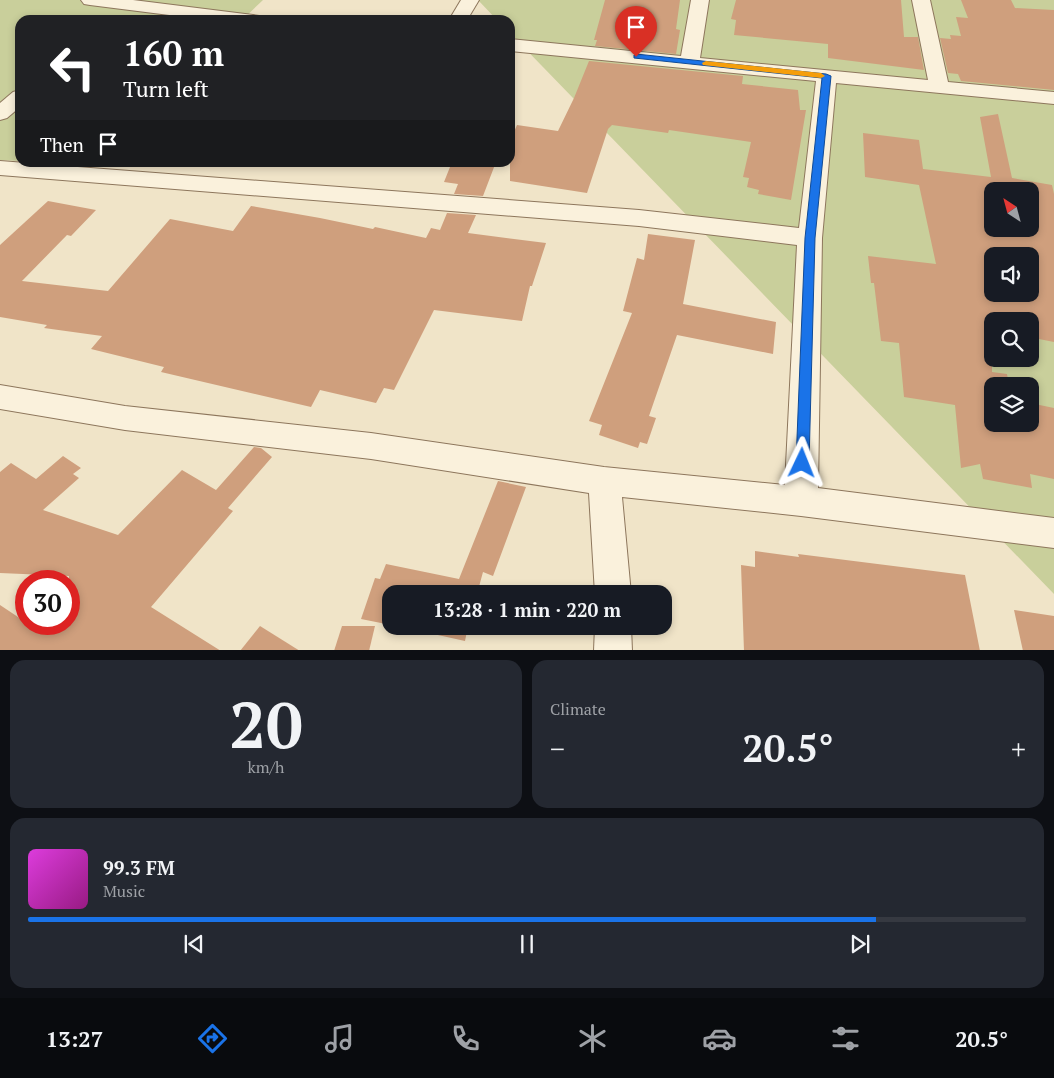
<!DOCTYPE html>
<meta charset="utf-8">
<style>
:root{--surface:#171b24;--page:#242831;--text:#f1f3f6;--muted:#9ea1a6;--line:#363941;--accent:#1a73e8}
body{margin:0;font-family:"PT Serif",serif;background:var(--page);color:var(--text);height:100vh;display:flex;flex-direction:column;font-size:19px;white-space:nowrap}
*{box-sizing:border-box;margin:0}
p{font-size:16px;color:var(--muted)}
.icon{flex:none;width:28px;height:28px;fill:none;stroke:currentColor;stroke-width:2;stroke-linecap:round;stroke-linejoin:round}
.map{position:relative;height:650px;overflow:hidden}
.drawer{display:flex;flex-direction:column;gap:10px;padding:10px;background:#0d0f14;flex:1}
.drawer>*{flex:none}
.guide{position:absolute;left:15px;top:15px;width:500px;height:152px;border-radius:15px;box-shadow:0 2px 8px #0003;background:#202124;color:#fff;overflow:hidden}
.needle{width:32px;rotate:324deg}
.buttons{position:absolute;left:984px;top:182px;display:grid;gap:10px}
.buttons a{display:grid;place-items:center;width:55px;height:55px;border-radius:10px;background:var(--surface);box-shadow:0 2px 8px #0003;font-size:25px}
.speed{position:absolute;left:15px;top:570px;display:flex;gap:10px;font-size:25px;font-weight:700;text-align:center}
.speed>*{display:grid;place-content:center;width:65px;height:65px;border-radius:50%;background:var(--surface);box-shadow:0 2px 8px #0003;line-height:1}
.speed .limit{border:8px solid #d22;background:#fff;color:#111}
.pin{position:absolute;display:grid;place-items:center;width:42px;height:42px;color:#fff;margin:-51px -21px;border-radius:50% 50% 50% 0;rotate:-45deg;box-shadow:0 0 5px #0007}
.pin .icon{rotate:45deg}
.me{position:absolute;width:55px;margin:-28px;rotate:2deg;stroke-linejoin:round;filter:drop-shadow(0 0 4px #0008)}
.turn{display:flex;align-items:center;gap:18px;height:105px;padding:0 25px;font-size:22px}
.turn .icon{width:65px;height:65px;stroke-width:2.5}
.turn b{display:block;font-size:35px;line-height:42px}
.then{display:flex;align-items:center;height:48px;padding:0 25px;background:#0003;gap:10px;font-size:19px}
.big{font-size:38px;font-weight:600;line-height:1.1}
.drawer .widget{flex:1;display:flex;flex-direction:column;justify-content:center;gap:8px;min-width:0;padding:0 18px;border-radius:15px;background:var(--page)}
.drawer .dial{align-items:center;gap:0}
.dial b{font-size:65px;line-height:1}
.song{display:flex;align-items:center;gap:15px}
.cover{width:60px;height:60px;border-radius:8px;background:linear-gradient(135deg,hsl(300 70% 55%),hsl(310 70% 35%))}
.played{height:5px;border-radius:2px;background:linear-gradient(90deg,var(--accent) 85%,var(--line) 85%)}
.keys{display:flex;justify-content:space-around;direction:ltr}
.heat{display:flex;justify-content:space-between;align-items:center;font-size:28px;direction:ltr}
.drawer .tiles{flex:1;display:grid;gap:10px;grid-template-columns:1fr 1fr}
.widget:last-child{grid-column:span 2}
.trip{position:absolute;left:382px;top:585px;width:290px;height:50px;border-radius:15px;background:var(--surface);box-shadow:0 2px 8px #0003;font-weight:600;line-height:50px;text-align:center}
.tab-bar{display:flex;height:80px;justify-content:space-around;align-items:center;background:#090b0e;color:var(--muted)}
.tab-bar .icon{width:35px;height:35px}
.tab-bar .on{color:var(--accent)}
.tab-bar b{font-size:22px;color:var(--text)}
.map>svg:first-child{display:block}
.green{fill:#c9cf9b;fill-rule:evenodd}
.building{fill:#cf9f7d;fill-rule:evenodd}
.lines{fill:none;stroke-linecap:round;stroke-linejoin:round}
.minor-casing{stroke:#8d765c;stroke-width:2}
.minor{fill:#faf1dc;fill-rule:evenodd}
.route{fill:#1a73e8;stroke:#114b97}
.slow{fill:#f59e0b}
</style>
<div class="map">
<svg width="1054" height="651" viewBox="0 0 1054 651">
<rect width="100%" height="100%" fill="#f0e4c8"/>
<g class="green">
<polygon points="0,0 263,0 242,20 20,20 20,161 0,160"/>
<path d="M478,0H1054V594L510,33V20H497ZM992,191H1030V229H992ZM992,256H1030V294H992ZM992,321H1030V359H992ZM992,386H1030V424H992Z"/>
</g>
<g class="building">
<polygon points="605,0 680,0 676,29 680,30 676,54 595,46 597,40 594,40"/>
<polygon points="736,0 901,0 904,37 918,37 924,70 828,58 828,44 734,35 736,20 731,19"/>
<polygon points="961,0 1011,0 1015,8 1054,10 1054,90 961,81 958,74 948,73 940,38 951,39 950,35 961,36 956,17 968,18"/>
<polygon points="589,61 743,76 742,84 798,90 800,110 806,110 791,200 758,194 759,190 747,187 749,178 743,177 751,142 669,130 668,133 612,125 608,129 587,193 510,181 510,141 517,125 558,131 574,98"/>
<path d="M998,114L1012,178L1052,185L1054,194V342L1034,338L1031,321H992V372L1007,374L1009,386H992V424H1030V403L1054,408V479L1030,474L1032,488L983,479L980,464L961,468L955,405L904,397L899,343L881,341L874,283H871L868,256L936,264L919,185L865,177L863,133L919,140L923,169L991,177L980,117ZM992,191H1030V229H992ZM992,256H1030V294H992Z"/>
<polygon points="452,162 496,162 483,196 454,194 458,184 444,182"/>
<polygon points="48,201 96,210 71,236 67,235 22,281 108,291 170,219 233,231 251,206 320,218 373,229 375,227 426,238 431,228 440,230 447,213 476,215 468,233 546,243 532,286 530,286 522,321 434,310 394,390 384,388 376,403 320,390 311,407 161,372 164,367 91,349 102,336 44,328 47,325 0,317 0,245"/>
<polygon points="648,234 695,240 683,304 776,322 773,354 677,335 649,416 656,418 647,444 640,442 638,448 599,435 602,425 589,421 632,313 623,311 637,258 644,260"/>
<polygon points="254,447 261,448 272,457 228,508 233,511 151,607 221,651 0,651 0,605 42,633 51,624 69,624 69,576 0,573 0,472 11,463 36,479 63,456 81,468 73,474 79,478 43,510 118,535 182,470 216,490"/>
<polygon points="498,481 526,487 493,576 483,572 477,594 391,594 391,625 361,619 375,578 380,579 386,564 459,579"/>
<polygon points="755,551 799,557 798,554 965,575 980,651 744,651 741,565 755,567"/>
<polygon points="1014,610 1054,616 1054,651 1023,651"/>
<polygon points="260,626 300,651 240,651"/>
<polygon points="342,626 375,626 369,651 334,651"/>
<polygon points="397,626 468,626 465,641"/>
</g>
<g class="lines">
<g class="minor-casing">
<g id="minor">
<polygon points="81,0 133,0 253,15 259,16 262,20 209,20 90,5 84,4"/>
<polygon points="461,0 479,0 467,20 449,20"/>
<polygon points="691,0 709,0 700,58 928,80 912,0 930,0 948,82 1054,92 1054,104 836,83 822,238 818,488 1054,518 1054,548 801,516 622,497 631,594 595,594 589,493 371,459 125,430 0,409 0,385 125,406 371,433 604,467 785,485 797,245 639,226 0,175 0,161 639,210 799,228 816,81 510,51 510,39 681,56"/>
<polygon points="20,90 20,107 7,118 0,120 0,103 13,92"/>
<polygon points="595,626 631,626 632,651 594,651"/>
</g>
</g>
<use href="#minor" class="minor"/>
</g>
<polygon class="route" points="636,54 826,74 831,76 815,238 809,463 807,467 802,469 797,467 796,463 805,238 822,78 634,58 634,55"/>
<polygon class="slow" points="706,61 821,73 825,76 821,78 703,65 702,63"/>
</svg>
<div class="buttons">
<a><svg class="needle" viewBox="-14 -14 28 28"><path d="M0-13l5 13h-10z" fill="#e53935"/><path d="M0 13l5-13h-10z" fill="#9ea1a6"/></svg></a>
<a><svg class="icon" aria-label="sound" viewBox="0 0 24 24"><path d="M4 9h4l5-4v14l-5-4H4zM17 9q2 3 0 6"/></svg></a>
<a><svg class="icon" aria-label="search" viewBox="0 0 24 24"><circle cx="10" cy="10" r="6"/><path d="M15 15l6 6"/></svg></a>
<a><svg class="icon" aria-label="layers" viewBox="0 0 24 24"><path d="M12 4l9 5-9 5-9-5zM3 14l9 5 9-5"/></svg></a>
</div>
<div class="speed"><div class="limit">30</div></div>
<div class="pin" style="left:636px;top:57px;background:#d93025"><svg class="icon" aria-label="arrive" viewBox="0 0 24 24"><path d="M6 21V4h12l-3 4 3 4H6"/></svg></div>
<svg class="me" style="left:802px;top:463px" viewBox="-20 -20 40 40"><path d="M0-17L14 15 0 8-14 15z" fill="#1a73e8" stroke="#fff" stroke-width="4"/></svg>
<div class="trip">13:28 · 1 min · 220 m</div>
<div class="guide">
<div class="turn"><svg class="icon" aria-label="left" viewBox="0 0 24 24"><path d="M17 20v-9H6M10 6l-5 5 5 5"/></svg><div><b>160 m</b>Turn left</div></div>
<div class="then">Then<svg class="icon" aria-label="arrive" viewBox="0 0 24 24"><path d="M6 21V4h12l-3 4 3 4H6"/></svg></div>
</div>
</div>
<section class="drawer">
<div class="tiles">
<div class="widget dial"><b>20</b><p>km/h</p></div>
<div class="widget"><p>Climate</p>
<div class="heat"><a>−</a><b class="big">20.5°</b><a>+</a></div>
</div>
<div class="widget">
<div class="song"><i class="cover"></i><div><b>99.3 FM</b><p>Music</p></div></div>
<div class="played"></div>
<div class="keys"><svg class="icon" aria-label="previous" viewBox="0 0 24 24"><path d="M18 5L8 12l10 7zM5 5v14"/></svg><svg class="icon" aria-label="pause" viewBox="0 0 24 24"><path d="M8 5v14M16 5v14"/></svg><svg class="icon" aria-label="next" viewBox="0 0 24 24"><path d="M6 5l10 7-10 7zM19 5v14"/></svg></div>
</div>
</div>
</section>
<nav class="tab-bar">
<b>13:27</b>
<svg class="icon on" aria-label="directions" viewBox="0 0 24 24"><path d="M12 3l9 9-9 9-9-9zM9 14v-3h6M13 9l2 2-2 2"/></svg>
<svg class="icon" aria-label="music" viewBox="0 0 24 24"><path d="M9 18V5l10-2v13"/><circle cx="6" cy="18" r="3"/><circle cx="16" cy="16" r="3"/></svg>
<svg class="icon" aria-label="phone" viewBox="0 0 24 24"><path d="M5 4h4l2 5-3 2q2 4 5 5l2-3 5 2v4C11 20 4 13 5 4z"/></svg>
<svg class="icon" aria-label="climate" viewBox="0 0 24 24"><path d="M12 3v18M4 7l16 10M4 17L20 7"/></svg>
<svg class="icon" aria-label="car" viewBox="0 0 24 24"><path d="M5 17H2v-5l4-1 3-4h7l3 4 3 1v5h-3M9 17h6M6 11h13"/><circle cx="7" cy="17" r="2"/><circle cx="17" cy="17" r="2"/></svg>
<svg class="icon" aria-label="filters" viewBox="0 0 24 24"><path d="M4 7h16M4 17h16"/><circle cx="9" cy="7" r="2"/><circle cx="15" cy="17" r="2"/></svg>
<b>20.5°</b>
</nav>
